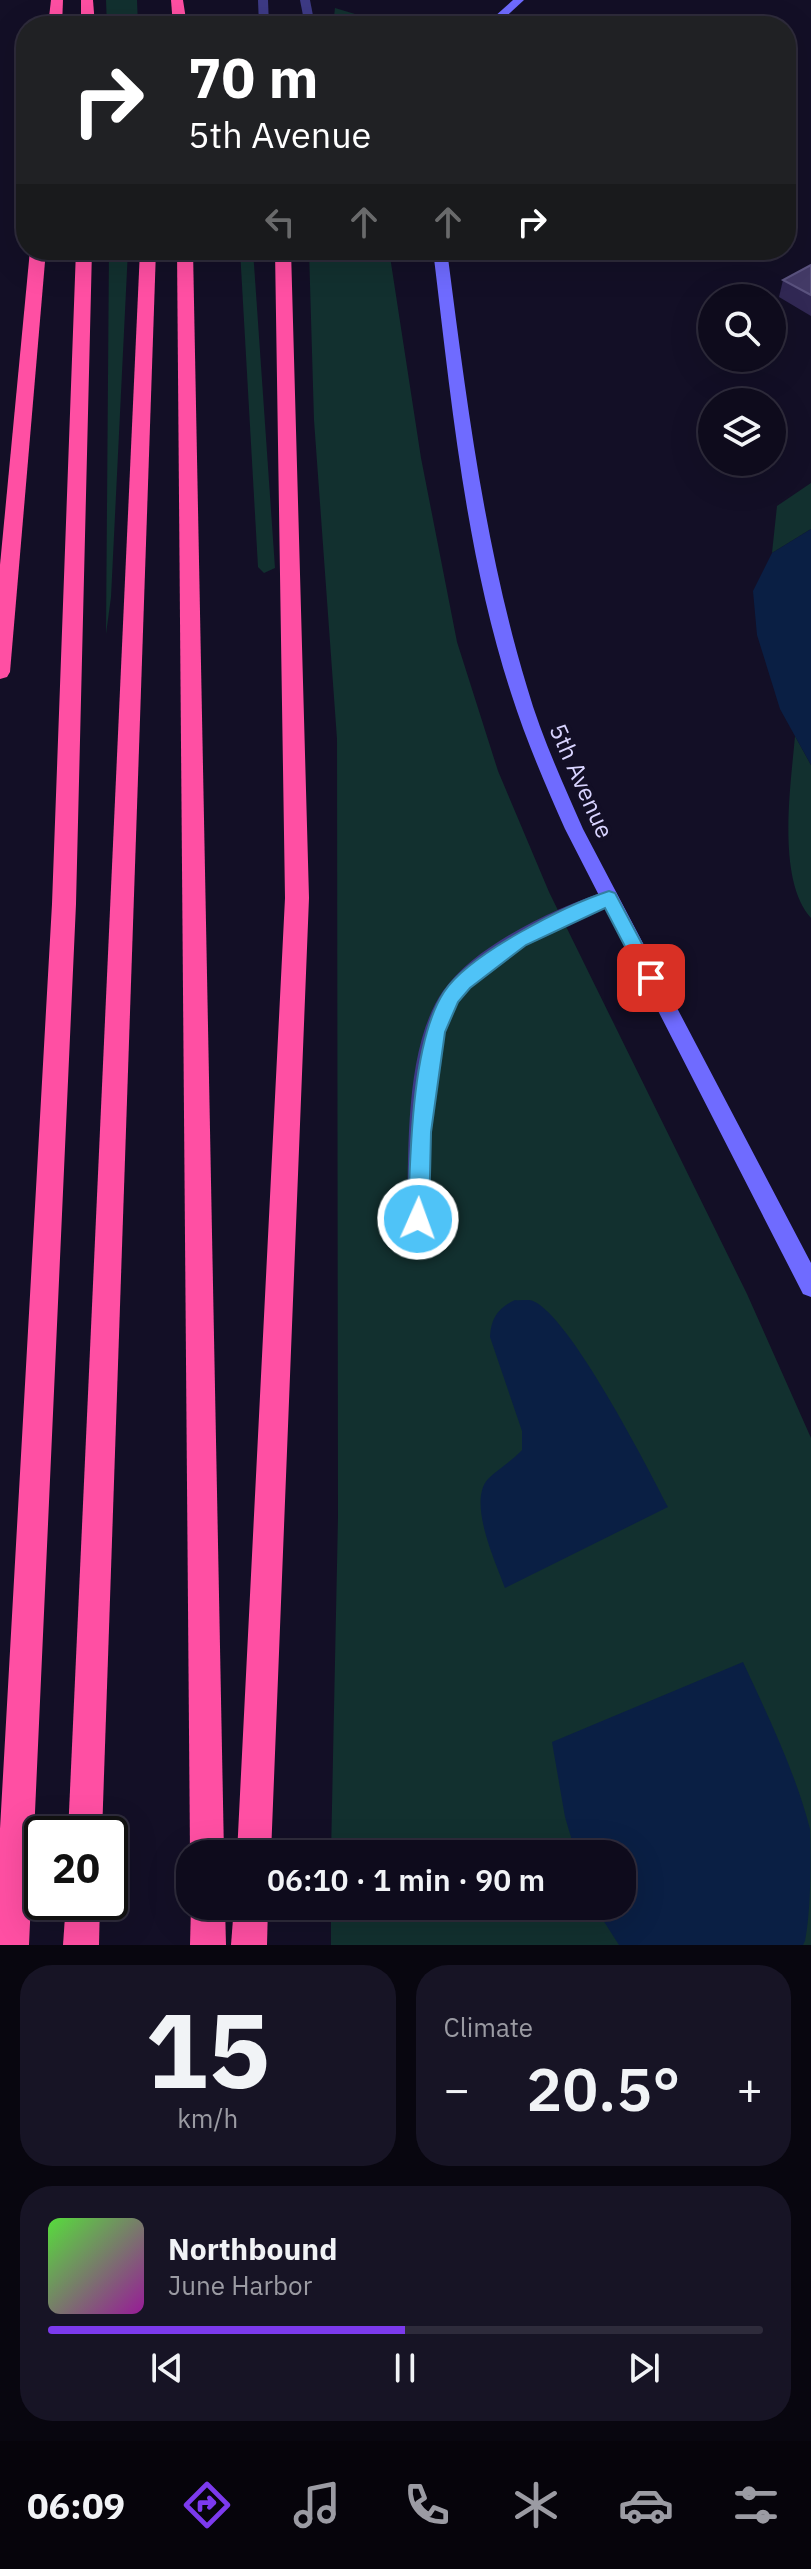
<!DOCTYPE html>
<meta charset="utf-8">
<style>
:root{--surface:#0e0b1c;--page:#171425;--text:#f1f3f6;--muted:#9b9ba3;--line:#2e2b3b;--accent:#7c3aed}
body{margin:0;font-family:"IBM Plex Sans",sans-serif;background:var(--page);color:var(--text);height:100vh;display:flex;flex-direction:column;font-size:30px;white-space:nowrap}
*{box-sizing:border-box;margin:0}
p{font-size:26px;color:var(--muted)}
.icon{flex:none;width:44px;height:44px;fill:none;stroke:currentColor;stroke-width:2;stroke-linecap:round;stroke-linejoin:round}
.map{position:relative;height:1945px;overflow:hidden}
.side{display:flex;flex-direction:column;gap:20px;padding:20px;background:#08060f;flex:1}
.side>*{flex:none}
.banner{position:absolute;left:16px;top:16px;width:780px;height:244px;border-radius:32px;box-shadow:0 8px 32px #0002,0 0 0 2px var(--line);background:#202124;color:#fff;overflow:hidden}
.buttons{position:absolute;left:698px;top:284px;display:grid;gap:16px}
.buttons a{display:grid;place-items:center;width:88px;height:88px;border-radius:50%;background:var(--surface);box-shadow:0 8px 32px #0002,0 0 0 2px var(--line);font-size:40px}
.speed{position:absolute;left:24px;top:1816px;display:flex;gap:16px;font-size:40px;font-weight:700;text-align:center}
.speed>*{display:grid;place-content:center;width:104px;height:104px;border-radius:50%;background:var(--surface);box-shadow:0 8px 32px #0002,0 0 0 2px var(--line);line-height:1}
.speed .limit{border:4px solid #111;border-radius:12px;background:#fff;color:#111}
.pin{position:absolute;display:grid;place-items:center;width:68px;height:68px;color:#fff;margin:-34px;border-radius:16px;box-shadow:0 4px 12px #0006}
.me{position:absolute;width:88px;margin:-44px;rotate:2deg;stroke-linejoin:round;filter:drop-shadow(0 0 6px #0008)}
.turn{display:flex;align-items:center;gap:28px;height:168px;padding:0 40px;font-size:36px}
.turn .icon{width:104px;height:104px;stroke-width:2.5}
.turn b{display:block;font-size:56px;line-height:68px}
.lanes{display:flex;align-items:center;height:76px;padding:0 40px;background:#0003;justify-content:center;gap:40px;direction:ltr}
.lanes .off{opacity:.35}
.big{font-size:60px;font-weight:600;line-height:1.1}
.side .tile{flex:1;display:flex;flex-direction:column;justify-content:center;gap:12px;min-width:0;padding:0 28px;border-radius:32px;background:var(--page)}
.side .dial{align-items:center;gap:0}
.dial b{font-size:104px;line-height:1}
.song{display:flex;align-items:center;gap:24px}
.cover{width:96px;height:96px;border-radius:12px;background:linear-gradient(135deg,hsl(110 70% 55%),hsl(300 70% 35%))}
.played{height:8px;border-radius:4px;background:linear-gradient(90deg,var(--accent) 50%,var(--line) 50%)}
.keys{display:flex;justify-content:space-around;direction:ltr}
.heat{display:flex;justify-content:space-between;align-items:center;font-size:44px;direction:ltr}
.side .tiles{flex:1;display:grid;gap:20px;grid-template-columns:1fr 1fr}
.tile:last-child{grid-column:span 2}
.trip{position:absolute;left:176px;top:1840px;width:460px;height:80px;border-radius:32px;background:var(--surface);box-shadow:0 8px 32px #0002,0 0 0 2px var(--line);font-weight:600;line-height:80px;text-align:center}
.dock{display:flex;height:128px;justify-content:space-around;align-items:center;background:#06040b;color:var(--muted)}
.dock .icon{width:56px;height:56px}
.dock .on{color:var(--accent)}
.dock b{font-size:36px;color:var(--text)}
.map>svg:first-child{display:block}
.green{fill:#12302f}
.water{fill:#0a1f44}
.lines{fill:none;stroke-linecap:round;stroke-linejoin:round}
.lane{fill:#3d3a85;fill-rule:evenodd}
.secondary{fill:#6f6bff;fill-rule:evenodd}
.highway{fill:#ff4fa3;fill-rule:evenodd}
.wall{fill:#312854}
.building{fill:#433a66;stroke:#5a527e;stroke-width:2}
.route{fill:#4fc3f7;stroke:#337fa1;stroke-width:2}
.labels{text-anchor:middle;stroke-width:8;stroke-linejoin:round;paint-order:stroke}
.street-label{font-size:24px;fill:#d9d4ff;stroke:#130f26}
</style>
<div class="map">
<svg width="811" height="1945" viewBox="0 0 811 1945">
<rect width="100%" height="100%" fill="#130f26"/>
<g class="green">
<polygon points="106,0 137,0 138,26 107,26"/>
<polygon points="335,8 395,26 333,26"/>
<polygon points="109,250 128,250 111,597 106,634"/>
<polygon points="240,250 253,250 275,568 264,573 258,567"/>
<polygon points="309,250 389,250 421,458 457,642 498,771 549,892 747,1294 811,1438 811,1945 331,1945 331,1906 622,1906 622,1854 331,1854 338,1517 337,739 314,420"/>
<polygon points="811,483 811,529 772,553 777,506"/>
<path d="M795,736L811,765V918C776,879 791,784 795,736Z"/>
</g>
<g class="water">
<polygon points="811,529 811,765 780,709 757,635 753,591 772,553"/>
<path d="M515,1300C520,1301 529,1299 533,1301C570,1316 648,1468 668,1507L505,1588C496,1563 467,1502 488,1479C498,1469 512,1461 522,1450V1431L490,1337C491,1318 498,1308 515,1300Z"/>
<path d="M743,1662C768,1716 795,1771 810,1829C811,1858 811,1912 805,1941L803,1945H619L594,1906H622V1854H576L565,1817L552,1742Z"/>
</g>
<g class="lines">
<g class="lane">
<polygon points="258,0 268,0 269,26 259,26"/>
<polygon points="300,0 310,0 315,26 305,26"/>
<path d="M609,890L616,892L619,898L616,904C561,927 493,952 458,1003C427,1048 431,1164 429,1219L426,1226L418,1229L410,1226L407,1219C409,1152 404,1048 443,991C476,944 556,908 609,890Z"/>
</g>
<g class="secondary">
<polygon points="513,0 524,0 496,26 484,26"/>
<path d="M433,250H447C466,397 484,545 527,687C541,736 563,783 583,829L811,1263V1297L803,1294L565,829C545,784 526,740 511,693C465,551 451,398 433,250Z"/>
</g>
<g class="highway">
<polygon points="51,0 63,0 62,26 48,26"/>
<polygon points="81,0 93,0 95,26 81,26"/>
<polygon points="171,0 183,0 187,26 173,26"/>
<polygon points="30,250 46,250 10,672 7,677 0,679 0,565"/>
<polygon points="76,250 92,250 76,904 29,1945 0,1945 0,1829 52,904"/>
<polygon points="140,250 156,250 102,1834 68,1834"/>
<polygon points="177,250 193,250 224,1854 190,1854"/>
<polygon points="275,250 291,250 309,898 271,1854 237,1854 285,898"/>
<polygon points="66,1902 100,1902 99,1945 63,1945"/>
<polygon points="191,1906 225,1906 226,1945 190,1945"/>
<polygon points="234,1906 268,1906 267,1945 231,1945"/>
</g>
</g>
<polygon class="wall" points="811,265 811,316 779,297 783,280"/>
<polygon class="building" points="811,265 811,295 783,280"/>
<path class="route" d="M609,891L615,893L657,972L660,978L657,983H644L605,908L526,945L470,988L458,1002L445,1032L431,1132L429,1219L426,1226L418,1229L411,1226L408,1219C410,1159 411,1042 444,992C469,954 566,905 609,891Z"/>
<g class="labels">
<g class="street-label">
<text transform="translate(581 781) rotate(66)" y="8">5th Avenue</text>
</g>
</g>
</svg>
<div class="buttons">
<a><svg class="icon" aria-label="search" viewBox="0 0 24 24"><circle cx="10" cy="10" r="6"/><path d="M15 15l6 6"/></svg></a>
<a><svg class="icon" aria-label="layers" viewBox="0 0 24 24"><path d="M12 4l9 5-9 5-9-5zM3 14l9 5 9-5"/></svg></a>
</div>
<div class="speed"><div class="limit">20</div></div>
<div class="pin" style="left:651px;top:978px;background:#d93025"><svg class="icon" aria-label="arrive" viewBox="0 0 24 24"><path d="M6 21V4h12l-3 4 3 4H6"/></svg></div>
<svg class="me" style="left:418px;top:1219px" viewBox="-20 -20 40 40"><circle r="17" fill="#4fc3f7" stroke="#fff" stroke-width="3"/><path d="M0-11L8 9 0 5-8 9z" fill="#fff"/></svg>
<div class="trip">06:10 · 1 min · 90 m</div>
<div class="banner">
<div class="turn"><svg class="icon" aria-label="right" viewBox="0 0 24 24"><path d="M7 20v-9h11M14 6l5 5-5 5"/></svg><div><b>70 m</b>5th Avenue</div></div>
<div class="lanes"><svg class="icon off" aria-label="left" viewBox="0 0 24 24"><path d="M17 20v-9H6M10 6l-5 5 5 5"/></svg><svg class="icon off" aria-label="ahead" viewBox="0 0 24 24"><path d="M12 20V5M6 11l6-6 6 6"/></svg><svg class="icon off" aria-label="ahead" viewBox="0 0 24 24"><path d="M12 20V5M6 11l6-6 6 6"/></svg><svg class="icon" aria-label="right" viewBox="0 0 24 24"><path d="M7 20v-9h11M14 6l5 5-5 5"/></svg></div>
</div>
</div>
<section class="side">
<div class="tiles">
<div class="tile dial"><b>15</b><p>km/h</p></div>
<div class="tile"><p>Climate</p>
<div class="heat"><a>−</a><b class="big">20.5°</b><a>+</a></div>
</div>
<div class="tile">
<div class="song"><i class="cover"></i><div><b>Northbound</b><p>June Harbor</p></div></div>
<div class="played"></div>
<div class="keys"><svg class="icon" aria-label="previous" viewBox="0 0 24 24"><path d="M18 5L8 12l10 7zM5 5v14"/></svg><svg class="icon" aria-label="pause" viewBox="0 0 24 24"><path d="M8 5v14M16 5v14"/></svg><svg class="icon" aria-label="next" viewBox="0 0 24 24"><path d="M6 5l10 7-10 7zM19 5v14"/></svg></div>
</div>
</div>
</section>
<nav class="dock">
<b>06:09</b>
<svg class="icon on" aria-label="directions" viewBox="0 0 24 24"><path d="M12 3l9 9-9 9-9-9zM9 14v-3h6M13 9l2 2-2 2"/></svg>
<svg class="icon" aria-label="music" viewBox="0 0 24 24"><path d="M9 18V5l10-2v13"/><circle cx="6" cy="18" r="3"/><circle cx="16" cy="16" r="3"/></svg>
<svg class="icon" aria-label="phone" viewBox="0 0 24 24"><path d="M5 4h4l2 5-3 2q2 4 5 5l2-3 5 2v4C11 20 4 13 5 4z"/></svg>
<svg class="icon" aria-label="climate" viewBox="0 0 24 24"><path d="M12 3v18M4 7l16 10M4 17L20 7"/></svg>
<svg class="icon" aria-label="car" viewBox="0 0 24 24"><path d="M5 17H2v-5l4-1 3-4h7l3 4 3 1v5h-3M9 17h6M6 11h13"/><circle cx="7" cy="17" r="2"/><circle cx="17" cy="17" r="2"/></svg>
<svg class="icon" aria-label="filters" viewBox="0 0 24 24"><path d="M4 7h16M4 17h16"/><circle cx="9" cy="7" r="2"/><circle cx="15" cy="17" r="2"/></svg>
</nav>
